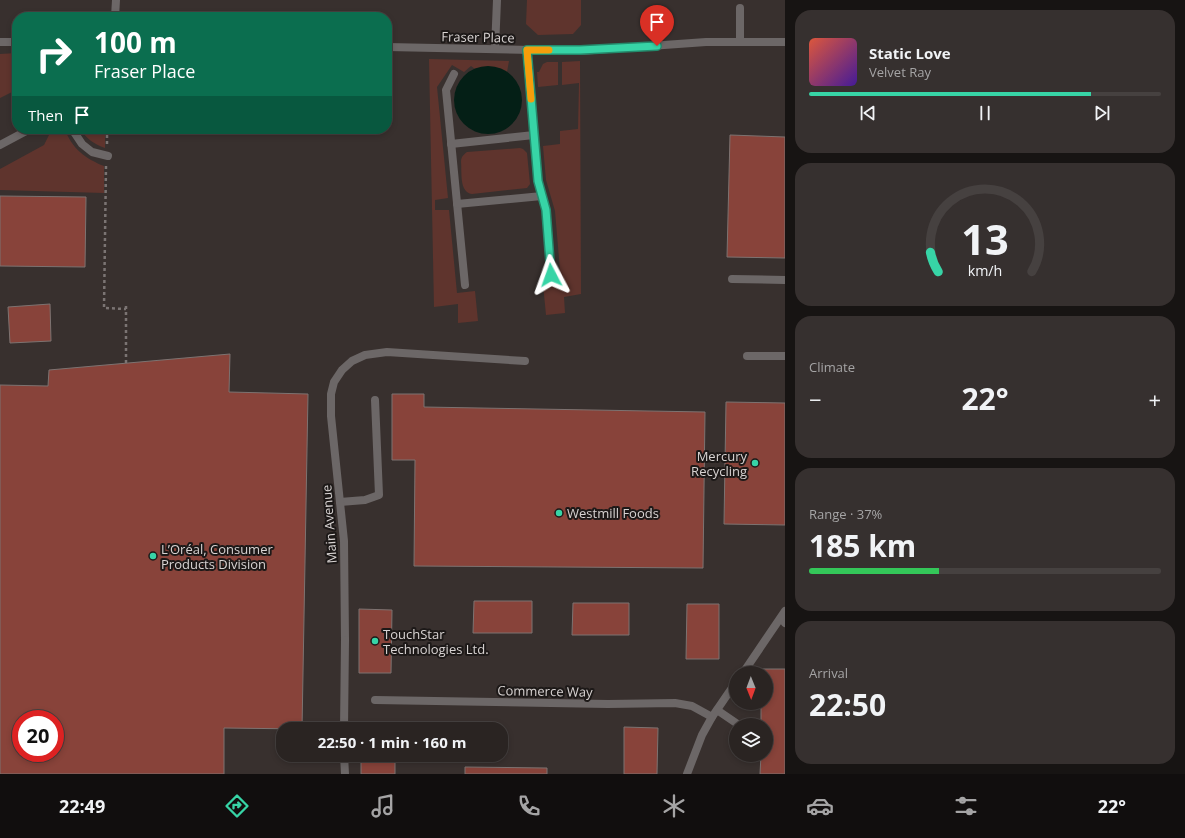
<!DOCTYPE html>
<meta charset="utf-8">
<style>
:root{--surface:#2a2422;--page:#36302f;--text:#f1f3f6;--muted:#a5a4a5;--line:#464140;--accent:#37d4a6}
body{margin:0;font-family:"Open Sans",sans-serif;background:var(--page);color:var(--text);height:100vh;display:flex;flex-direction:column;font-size:15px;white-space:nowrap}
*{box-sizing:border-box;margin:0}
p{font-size:13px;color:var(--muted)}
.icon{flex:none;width:22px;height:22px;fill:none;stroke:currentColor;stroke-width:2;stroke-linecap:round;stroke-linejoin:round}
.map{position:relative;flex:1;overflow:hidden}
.sheet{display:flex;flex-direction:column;gap:10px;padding:10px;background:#171413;width:400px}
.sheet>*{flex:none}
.hud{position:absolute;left:12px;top:12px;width:380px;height:122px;border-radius:16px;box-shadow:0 2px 6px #0003,0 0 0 1px var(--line);background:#0b6e4f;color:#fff;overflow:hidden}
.needle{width:26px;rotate:179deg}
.fabs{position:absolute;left:729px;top:666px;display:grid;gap:8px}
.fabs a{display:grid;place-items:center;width:44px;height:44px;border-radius:50%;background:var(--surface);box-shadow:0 2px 6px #0003,0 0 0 1px var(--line);font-size:20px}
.speed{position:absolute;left:12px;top:710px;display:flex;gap:8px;font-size:20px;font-weight:700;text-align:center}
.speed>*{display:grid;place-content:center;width:52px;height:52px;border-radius:50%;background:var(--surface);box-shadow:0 2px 6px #0003,0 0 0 1px var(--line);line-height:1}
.speed .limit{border:6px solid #d22;background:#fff;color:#111}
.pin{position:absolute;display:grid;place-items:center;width:34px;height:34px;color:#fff;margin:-41px -17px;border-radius:50% 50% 50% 0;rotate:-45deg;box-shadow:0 0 4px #0007}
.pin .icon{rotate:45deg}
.me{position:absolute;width:44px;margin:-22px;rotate:356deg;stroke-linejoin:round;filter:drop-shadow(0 0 3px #0008)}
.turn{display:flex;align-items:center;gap:14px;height:84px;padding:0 16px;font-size:18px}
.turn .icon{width:52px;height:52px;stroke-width:2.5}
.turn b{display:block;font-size:28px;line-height:34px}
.then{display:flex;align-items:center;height:38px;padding:0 16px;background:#0003;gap:8px;font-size:15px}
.big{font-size:30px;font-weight:700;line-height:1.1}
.sheet .card{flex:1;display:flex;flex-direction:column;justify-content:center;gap:6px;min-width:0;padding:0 14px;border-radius:16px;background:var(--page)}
.sheet .dial{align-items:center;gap:0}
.dial svg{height:104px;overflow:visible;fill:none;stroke:var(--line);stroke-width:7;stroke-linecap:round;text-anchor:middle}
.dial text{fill:var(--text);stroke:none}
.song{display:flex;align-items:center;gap:12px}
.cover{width:48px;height:48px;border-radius:6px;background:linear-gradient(135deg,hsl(10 70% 55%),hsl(260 70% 35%))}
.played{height:4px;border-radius:2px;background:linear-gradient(90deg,var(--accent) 80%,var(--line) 80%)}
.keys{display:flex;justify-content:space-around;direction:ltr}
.heat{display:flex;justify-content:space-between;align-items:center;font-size:22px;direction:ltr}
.charge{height:6px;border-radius:3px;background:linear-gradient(90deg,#34c759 37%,var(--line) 0)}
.trip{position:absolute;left:276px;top:722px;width:232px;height:40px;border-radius:16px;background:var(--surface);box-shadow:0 2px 6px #0003,0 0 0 1px var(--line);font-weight:700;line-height:40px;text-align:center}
.tabs{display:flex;height:64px;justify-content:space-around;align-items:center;background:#110e0e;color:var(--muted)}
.tabs .icon{width:28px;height:28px}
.tabs .active{color:var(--accent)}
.tabs b{font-size:18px;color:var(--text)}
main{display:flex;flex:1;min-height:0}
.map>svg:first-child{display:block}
.green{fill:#5f342d}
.water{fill:#041f16}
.building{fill:#88433a;stroke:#7d7371;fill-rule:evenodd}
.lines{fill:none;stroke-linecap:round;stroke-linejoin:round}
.path{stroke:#7b7473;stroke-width:2.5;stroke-dasharray:3 3;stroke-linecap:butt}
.lane{stroke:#6c6767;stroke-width:8}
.street{stroke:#6c6767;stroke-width:8}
.route-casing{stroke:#248a6c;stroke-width:10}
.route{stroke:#37d4a6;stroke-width:7}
.slow{stroke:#f59e0b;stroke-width:7}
.poi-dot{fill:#37d4a6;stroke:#1d1918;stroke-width:1.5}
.labels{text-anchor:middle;stroke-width:4;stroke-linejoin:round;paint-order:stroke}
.street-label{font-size:13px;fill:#d8d3d2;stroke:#1d1918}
.poi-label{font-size:13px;fill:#d8d3d2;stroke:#1d1918;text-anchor:start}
</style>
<main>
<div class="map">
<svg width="785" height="774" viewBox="0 0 785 774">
<rect width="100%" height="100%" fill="#38302e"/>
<g class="green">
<polygon points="527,0 581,0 581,25 573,34 538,35 526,24"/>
<polygon points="17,53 17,91 16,90 0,98 0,54"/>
<path d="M429,59L509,61L507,72C497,67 486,66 475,69L471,66L464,72L452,65L437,87L448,198L435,200V210H449L457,293L475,291L478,321L458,323V304L434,307Z"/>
<polygon points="580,61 581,294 564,297 565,313 546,315 543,284 561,282 555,211 546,180 543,146 560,144 560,131 578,129 579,83 562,85 562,62"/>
<polygon points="547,62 558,62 558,85 538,87 537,72 539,72 543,64"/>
<path d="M55,129H65C71,148 86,159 104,166V193L0,190V169L44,145L50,133Z"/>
<path d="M81,129H105V148C94,144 86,139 81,129Z"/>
<path d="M520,148L523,149L527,153L530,184L527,188L472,194C459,192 462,172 461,162C461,157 463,155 467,152Z"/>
</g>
<circle class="water" cx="488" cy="100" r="34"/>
<g class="building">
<polygon points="730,135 785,137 785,258 727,257"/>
<polygon points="0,196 86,197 85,267 0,266"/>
<polygon points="50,304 51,341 10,343 8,307"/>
<path d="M230,354L229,392L308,394L302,729L224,728V774H0V385L48,386L49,370ZM21,719H55V753H21Z"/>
<polygon points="392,394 424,394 424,407 705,412 703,568 414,566 415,460 392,460"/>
<polygon points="726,402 785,403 785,525 724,524"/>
<polygon points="474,601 532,601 532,633 473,633"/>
<polygon points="573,603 629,603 629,635 572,635"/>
<polygon points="687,604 719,604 719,659 686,659"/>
<polygon points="359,609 392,610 391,673 359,673"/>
<polygon points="762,669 785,669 785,774 760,774 761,755 766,755 766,725 761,725 761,703 766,703 766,673 762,673"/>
<polygon points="362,725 396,726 396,729 362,729"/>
<polygon points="624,727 658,728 657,774 624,774"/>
<rect x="361" y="755" width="34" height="19"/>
<polygon points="465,767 547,768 547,774 465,774"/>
</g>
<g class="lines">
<g class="path">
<polyline points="107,144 107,129"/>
<polyline points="106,166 104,308 126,309"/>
<polyline points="126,306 126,363"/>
</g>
<g class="lane">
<polyline points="115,17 116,0"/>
<polyline points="740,42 740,8"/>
<polyline points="495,49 497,0"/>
<polyline points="527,50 538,181 546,210 551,275"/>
<polyline points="454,74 446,90 465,285"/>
<polyline points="72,129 82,144 92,152 108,156"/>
<polyline points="451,144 534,135"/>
<polyline points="0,145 30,129"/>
<polyline points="457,204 542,196"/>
<polyline points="732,279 785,280"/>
<polyline points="747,356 785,356"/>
<polyline points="340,502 365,500 379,495 375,400"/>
<polyline points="781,618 785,623"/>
<polyline points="345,640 344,541 331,416 331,394 334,382 342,370 352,361 365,355 387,352 525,361"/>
<polyline points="717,710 739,725"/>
</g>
<g class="street">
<polyline points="0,42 17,42"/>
<polyline points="387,47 580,51 706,42 785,42"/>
<polyline points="743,673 785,611"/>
<polyline points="375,700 608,704 675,703 692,706 712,717"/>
<polyline points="344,729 345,640"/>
<polyline points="344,755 345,774"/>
<polyline points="687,774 702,735 712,717 736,682"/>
</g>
</g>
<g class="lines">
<g class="route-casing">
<polyline id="route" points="551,275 546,210 538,181 527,50 580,50 657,46"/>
</g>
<use href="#route" class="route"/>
<polyline class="slow" points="531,99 527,50 549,50"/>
</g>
<g class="poi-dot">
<circle cx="755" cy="463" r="4"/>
<circle cx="559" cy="513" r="4"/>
<circle cx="153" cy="556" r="4"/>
<circle cx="375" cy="641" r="4"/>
</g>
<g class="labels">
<g class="street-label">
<text transform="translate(478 37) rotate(1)" y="5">Fraser Place</text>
<text transform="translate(329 524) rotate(-94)" y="5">Main Avenue</text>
<text transform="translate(545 691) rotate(1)" y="5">Commerce Way</text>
</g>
<g class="poi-label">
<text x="747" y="461" text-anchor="end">Mercury<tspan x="747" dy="15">Recycling</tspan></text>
<text x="567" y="518">Westmill Foods</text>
<text x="161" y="554">L’Oréal, Consumer<tspan x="161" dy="15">Products Division</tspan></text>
<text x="383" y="639">TouchStar<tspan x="383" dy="15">Technologies Ltd.</tspan></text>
</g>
</g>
</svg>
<div class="fabs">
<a><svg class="needle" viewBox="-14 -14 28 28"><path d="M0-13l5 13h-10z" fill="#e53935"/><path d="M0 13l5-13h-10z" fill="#a5a4a5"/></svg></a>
<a><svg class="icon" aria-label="layers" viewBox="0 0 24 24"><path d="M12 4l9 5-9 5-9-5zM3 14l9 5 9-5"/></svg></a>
</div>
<div class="speed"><div class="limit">20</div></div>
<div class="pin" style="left:657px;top:46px;background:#d93025"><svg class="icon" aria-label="arrive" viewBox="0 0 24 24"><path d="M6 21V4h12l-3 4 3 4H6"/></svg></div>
<svg class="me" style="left:551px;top:275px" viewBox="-20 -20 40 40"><path d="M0-17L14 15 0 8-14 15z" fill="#37d4a6" stroke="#fff" stroke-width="4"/></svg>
<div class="trip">22:50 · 1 min · 160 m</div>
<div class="hud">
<div class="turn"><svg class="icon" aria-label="right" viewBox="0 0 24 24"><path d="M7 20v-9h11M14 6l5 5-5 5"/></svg><div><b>100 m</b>Fraser Place</div></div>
<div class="then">Then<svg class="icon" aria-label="arrive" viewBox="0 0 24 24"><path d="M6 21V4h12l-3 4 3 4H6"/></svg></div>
</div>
</div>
<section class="sheet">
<div class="card">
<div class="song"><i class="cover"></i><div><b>Static Love</b><p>Velvet Ray</p></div></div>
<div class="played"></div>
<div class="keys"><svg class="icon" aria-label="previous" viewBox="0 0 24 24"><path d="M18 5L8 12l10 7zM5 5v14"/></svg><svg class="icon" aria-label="pause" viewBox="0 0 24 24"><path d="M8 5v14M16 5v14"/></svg><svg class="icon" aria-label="next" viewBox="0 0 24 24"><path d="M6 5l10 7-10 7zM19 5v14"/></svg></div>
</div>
<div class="card dial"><svg viewBox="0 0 100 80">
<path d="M14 69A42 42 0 1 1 86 69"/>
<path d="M14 69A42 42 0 0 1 8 54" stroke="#37d4a6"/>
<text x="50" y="56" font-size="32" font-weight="700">13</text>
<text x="50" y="72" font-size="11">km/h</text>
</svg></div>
<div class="card"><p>Climate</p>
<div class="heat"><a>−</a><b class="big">22°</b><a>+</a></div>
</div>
<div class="card"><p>Range · 37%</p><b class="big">185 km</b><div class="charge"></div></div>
<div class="card"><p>Arrival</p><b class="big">22:50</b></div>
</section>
</main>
<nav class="tabs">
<b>22:49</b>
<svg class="icon active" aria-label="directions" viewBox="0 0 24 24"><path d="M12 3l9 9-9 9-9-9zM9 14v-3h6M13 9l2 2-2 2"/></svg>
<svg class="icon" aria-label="music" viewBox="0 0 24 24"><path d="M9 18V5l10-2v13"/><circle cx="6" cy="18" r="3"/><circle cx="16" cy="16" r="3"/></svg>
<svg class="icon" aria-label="phone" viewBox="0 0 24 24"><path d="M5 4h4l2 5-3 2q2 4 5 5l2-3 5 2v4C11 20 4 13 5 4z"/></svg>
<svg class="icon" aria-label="climate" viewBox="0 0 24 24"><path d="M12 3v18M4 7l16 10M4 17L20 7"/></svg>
<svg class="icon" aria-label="car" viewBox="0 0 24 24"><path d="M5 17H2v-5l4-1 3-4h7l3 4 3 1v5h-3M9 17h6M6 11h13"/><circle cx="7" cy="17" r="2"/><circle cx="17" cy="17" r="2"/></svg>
<svg class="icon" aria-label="filters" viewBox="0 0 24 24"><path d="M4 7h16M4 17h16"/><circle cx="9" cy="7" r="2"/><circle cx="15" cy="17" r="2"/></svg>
<b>22°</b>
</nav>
